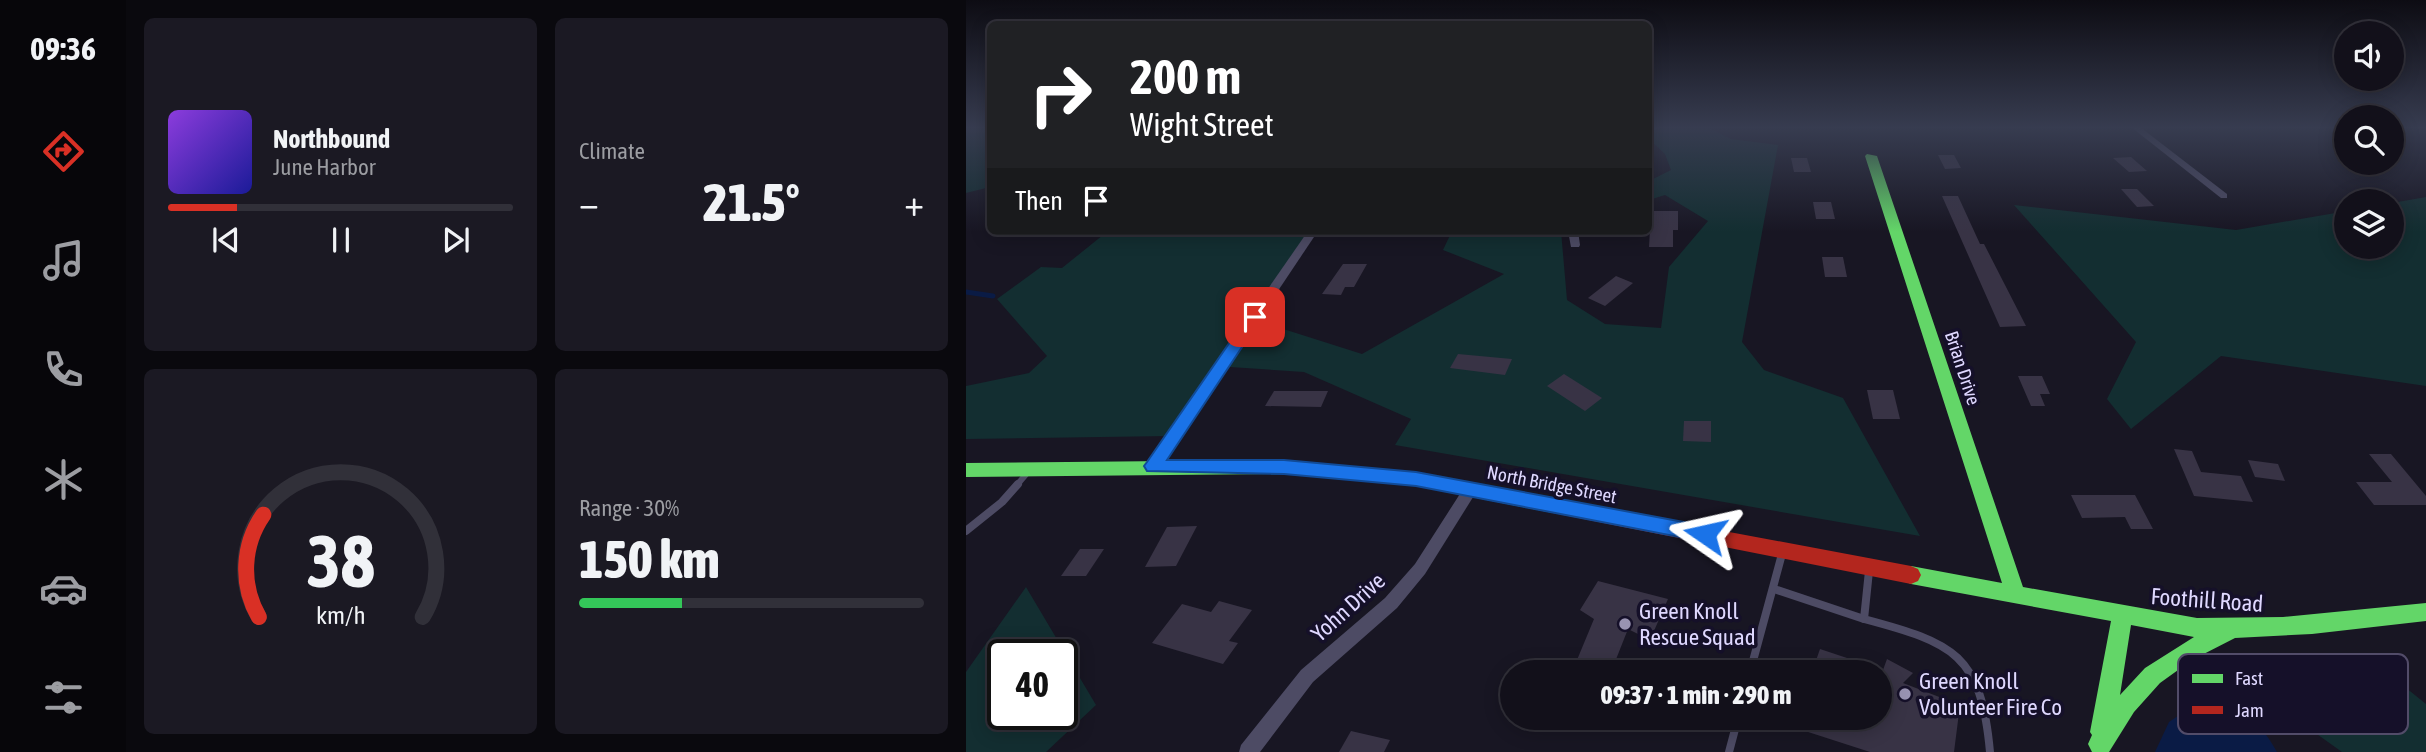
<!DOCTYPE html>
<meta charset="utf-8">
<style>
:root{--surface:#12101a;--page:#1b1923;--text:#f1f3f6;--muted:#9c9da2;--line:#313039;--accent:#d93025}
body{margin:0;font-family:"Asap Condensed",sans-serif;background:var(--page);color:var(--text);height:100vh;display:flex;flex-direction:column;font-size:26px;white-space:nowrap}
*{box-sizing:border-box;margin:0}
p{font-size:23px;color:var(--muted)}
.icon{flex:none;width:38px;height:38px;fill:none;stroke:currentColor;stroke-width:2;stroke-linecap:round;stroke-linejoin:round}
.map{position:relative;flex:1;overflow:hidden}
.drawer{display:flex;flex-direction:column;gap:18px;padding:18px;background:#0a090e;width:840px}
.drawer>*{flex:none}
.hud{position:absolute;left:21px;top:21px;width:665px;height:214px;border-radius:10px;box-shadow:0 4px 18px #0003,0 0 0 2px var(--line);background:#202124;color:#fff;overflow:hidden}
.controls{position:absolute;left:1368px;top:21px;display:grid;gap:14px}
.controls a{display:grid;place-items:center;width:70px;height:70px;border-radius:50%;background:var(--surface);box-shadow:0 4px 18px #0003,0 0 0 2px var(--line);font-size:35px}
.speed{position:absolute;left:21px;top:639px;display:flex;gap:14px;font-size:35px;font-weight:700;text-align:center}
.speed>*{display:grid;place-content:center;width:91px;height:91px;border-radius:50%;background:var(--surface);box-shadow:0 4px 18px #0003,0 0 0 2px var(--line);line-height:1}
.speed .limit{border:4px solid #111;border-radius:10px;background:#fff;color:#111}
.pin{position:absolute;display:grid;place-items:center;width:60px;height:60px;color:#fff;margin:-30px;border-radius:14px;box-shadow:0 4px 10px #0006}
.me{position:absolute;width:77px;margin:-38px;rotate:281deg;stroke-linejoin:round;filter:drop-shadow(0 0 5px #0008)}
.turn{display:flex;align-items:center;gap:24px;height:147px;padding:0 28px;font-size:32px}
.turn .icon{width:91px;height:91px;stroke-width:2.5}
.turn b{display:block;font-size:49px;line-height:60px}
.then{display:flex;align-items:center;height:66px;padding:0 28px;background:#0003;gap:14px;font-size:26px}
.big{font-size:52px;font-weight:800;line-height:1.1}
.drawer .widget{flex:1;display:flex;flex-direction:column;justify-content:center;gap:10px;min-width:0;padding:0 24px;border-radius:10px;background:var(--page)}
.drawer .dial{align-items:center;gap:0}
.dial svg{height:182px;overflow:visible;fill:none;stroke:var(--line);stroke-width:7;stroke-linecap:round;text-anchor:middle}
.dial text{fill:var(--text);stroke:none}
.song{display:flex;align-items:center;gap:21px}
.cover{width:84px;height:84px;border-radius:10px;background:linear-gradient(135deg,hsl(270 70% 55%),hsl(240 70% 35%))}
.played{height:7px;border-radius:4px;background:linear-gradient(90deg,var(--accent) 20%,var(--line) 20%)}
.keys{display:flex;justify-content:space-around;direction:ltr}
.heat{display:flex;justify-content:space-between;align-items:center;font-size:38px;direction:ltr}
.charge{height:10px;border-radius:5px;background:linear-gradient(90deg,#34c759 30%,var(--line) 0)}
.drawer .tiles{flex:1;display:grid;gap:18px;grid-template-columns:repeat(2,1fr)}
.trip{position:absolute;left:534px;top:660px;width:392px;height:70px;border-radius:35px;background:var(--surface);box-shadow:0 4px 18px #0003,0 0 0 2px var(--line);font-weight:800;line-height:70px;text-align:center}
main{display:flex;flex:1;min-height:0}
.tabs{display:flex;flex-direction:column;width:126px;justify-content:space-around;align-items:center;background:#07060a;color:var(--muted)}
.tabs .icon{width:49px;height:49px}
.tabs .current{color:var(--accent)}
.tabs b{font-size:32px;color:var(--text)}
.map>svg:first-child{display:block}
.green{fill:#132e31;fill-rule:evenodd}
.water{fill:#0a1b45}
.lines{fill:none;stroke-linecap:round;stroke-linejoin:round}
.stream{stroke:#0a1b45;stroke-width:5}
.building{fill:#383345}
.lane-far1{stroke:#4d4b64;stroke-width:6}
.lane{stroke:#4d4b64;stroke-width:8}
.street{fill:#4d4b64;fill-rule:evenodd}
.fast{fill:#63d668;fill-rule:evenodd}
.jam{fill:#b3261e;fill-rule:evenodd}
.route{fill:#1a73e8;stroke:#114b97;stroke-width:2}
.poi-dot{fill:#9994b2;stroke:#151029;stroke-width:2.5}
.labels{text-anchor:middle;stroke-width:7;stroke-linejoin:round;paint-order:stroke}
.street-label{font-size:19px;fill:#dfd8ff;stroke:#151029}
.near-street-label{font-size:23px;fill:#dfd8ff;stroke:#151029}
.near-poi-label{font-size:23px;fill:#dfd8ff;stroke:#151029;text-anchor:start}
.key{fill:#151029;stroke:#524c69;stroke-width:2}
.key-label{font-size:19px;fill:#dfd8ff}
</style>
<main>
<nav class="tabs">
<b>09:36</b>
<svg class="icon current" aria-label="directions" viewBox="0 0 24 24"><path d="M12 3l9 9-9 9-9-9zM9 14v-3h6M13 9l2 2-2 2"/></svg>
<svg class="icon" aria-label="music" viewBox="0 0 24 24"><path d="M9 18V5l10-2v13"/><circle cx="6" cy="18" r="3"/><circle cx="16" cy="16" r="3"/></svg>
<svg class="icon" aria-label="phone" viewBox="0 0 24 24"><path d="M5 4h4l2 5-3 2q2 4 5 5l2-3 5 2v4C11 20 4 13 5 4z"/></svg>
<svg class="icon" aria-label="climate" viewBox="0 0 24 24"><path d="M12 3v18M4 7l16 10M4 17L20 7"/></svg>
<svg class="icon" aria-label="car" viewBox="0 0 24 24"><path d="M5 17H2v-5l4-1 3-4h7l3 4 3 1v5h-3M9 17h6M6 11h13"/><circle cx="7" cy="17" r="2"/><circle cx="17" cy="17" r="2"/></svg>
<svg class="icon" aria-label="filters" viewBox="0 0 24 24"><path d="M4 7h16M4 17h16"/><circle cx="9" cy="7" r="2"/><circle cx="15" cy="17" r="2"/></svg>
</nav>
<section class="drawer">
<div class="tiles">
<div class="widget">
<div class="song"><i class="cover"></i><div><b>Northbound</b><p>June Harbor</p></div></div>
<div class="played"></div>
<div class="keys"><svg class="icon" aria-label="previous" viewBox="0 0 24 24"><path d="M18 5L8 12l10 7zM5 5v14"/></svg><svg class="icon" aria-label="pause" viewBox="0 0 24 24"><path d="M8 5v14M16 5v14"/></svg><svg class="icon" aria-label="next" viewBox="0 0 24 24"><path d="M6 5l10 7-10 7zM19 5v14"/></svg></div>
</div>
<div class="widget"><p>Climate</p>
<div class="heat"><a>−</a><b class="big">21.5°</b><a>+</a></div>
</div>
<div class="widget dial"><svg viewBox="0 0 100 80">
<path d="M14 69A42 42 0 1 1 86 69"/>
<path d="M14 69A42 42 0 0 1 16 24" stroke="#d93025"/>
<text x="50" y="56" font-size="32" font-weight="700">38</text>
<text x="50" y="72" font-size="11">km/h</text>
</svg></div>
<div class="widget"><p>Range · 30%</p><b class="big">150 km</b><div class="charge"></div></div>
</div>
</section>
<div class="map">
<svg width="1460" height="752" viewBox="0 0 1460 752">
<rect width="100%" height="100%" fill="#181623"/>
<g class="green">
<polygon points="0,127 24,127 24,187 0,193"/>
<polygon points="683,127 741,127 765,139 812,145 776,342 798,370 877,398 954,536 429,445 445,419 338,372 249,366 204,436 0,439 0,386 63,373 81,356 31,299 75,267 96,268 142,231 321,231 341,237 283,318 396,354 538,274 477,250 486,231 595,231 601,300 639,324 695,328 703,267 742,221 699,195 683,200 683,181 705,170 699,154 683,139"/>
<polygon points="1460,197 1460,386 1255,356 1165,429 1141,399 1170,342 1048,205 1270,230 1381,211 1381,247 1426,247 1426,203"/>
<path d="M60,587L130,705L80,752H0V672ZM96,654V714H37V654Z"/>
<polygon points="1398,654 1460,704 1460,752 1376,752 1267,674"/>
</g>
<path class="water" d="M1237,699C1274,709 1292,718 1311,752H1189L1203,722Z"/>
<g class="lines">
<polyline class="stream" points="0,292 27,296"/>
</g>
<g class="building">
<polygon points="972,155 988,155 995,168 979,169"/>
<polygon points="1165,157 1181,171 1163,172 1147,158"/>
<polygon points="825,158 841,158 845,172 828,172"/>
<polygon points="1155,189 1171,189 1188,206 1171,207"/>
<polygon points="976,196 992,196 1014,244 1018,244 1060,326 1034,327"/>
<polygon points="847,202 865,202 869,219 850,219"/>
<polygon points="685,211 712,211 712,230 707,230 707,247 683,247"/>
<polygon points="856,257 877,257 881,277 859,277"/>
<polygon points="377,264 401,264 388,287 379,287 375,295 356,294"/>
<polygon points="650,276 667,283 639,306 622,298"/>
<polygon points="492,354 546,359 539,375 484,368"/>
<polygon points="598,374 636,398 619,411 581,386"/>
<polygon points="1052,376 1076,376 1084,394 1074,394 1079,406 1065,406"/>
<polygon points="901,390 927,390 934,419 907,419"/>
<polygon points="308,391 362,391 355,407 299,406"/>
<polygon points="718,421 745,421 745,442 717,441"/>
<polygon points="1208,449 1226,451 1235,472 1275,476 1287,502 1228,496"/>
<polygon points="1403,454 1425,454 1460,496 1460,505 1408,505 1390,482 1426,482"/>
<polygon points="1282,460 1312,464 1319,481 1289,477"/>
<polygon points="1105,495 1169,495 1187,529 1165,529 1159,517 1116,518"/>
<polygon points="231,526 210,566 179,567 201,527"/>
<polygon points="114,549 138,549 120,576 95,576"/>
<polygon points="632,581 702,599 684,640 662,629 645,672 606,672 628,619 614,610"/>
<polygon points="253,601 286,610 263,641 272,643 257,664 186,643 216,604 245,612"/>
<polygon points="854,649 917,670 921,659 947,673 937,683 994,705 988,752 904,752 805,720 806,718 914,718 914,672 846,672"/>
<polygon points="385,731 424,740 418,752 373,752"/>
</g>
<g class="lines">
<polyline class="lane-far1" points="50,486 62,472"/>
<g class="lane">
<polyline points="0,531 36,502 52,484"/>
<path d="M903,571L898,619C988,643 1015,654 1024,752"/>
<polyline points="808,589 898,619"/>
<polyline points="784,672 816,554"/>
<polyline points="763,752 772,718"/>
</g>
<g class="street">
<polygon points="682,127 700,127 682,131"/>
<polygon points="1165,127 1174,127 1261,194 1261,198 1255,198"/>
<polygon points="342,231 352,231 192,470 187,471 182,470 180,466 182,462"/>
<polygon points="602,231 612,231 614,245 613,247 605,247"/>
<polygon points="504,484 509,486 511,490 509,494 459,574 431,608 347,682 294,752 273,752 275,745 335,670 419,598 449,564 499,486"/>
</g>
<g class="fast">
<path d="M901,154L911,156L1057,587L1231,618L1317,617L1460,603V621L1346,634L1269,638L1226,660L1194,683L1168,712L1143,752H1126L1122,744L1126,735L1124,732L1145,621L945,584L938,581L935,575L938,569L945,566L1036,583L899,156ZM1165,625L1228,637L1179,668L1154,695Z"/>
<polygon points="319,460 450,472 587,499 594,501 596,506 594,511 587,513 450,486 319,474 0,477 0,463"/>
</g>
<polygon class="jam" points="587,499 945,566 952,569 955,575 952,581 945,584 587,513 580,511 578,506 580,501"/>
</g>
<linearGradient id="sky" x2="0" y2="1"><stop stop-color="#0d0c13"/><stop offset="0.55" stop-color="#373c50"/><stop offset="1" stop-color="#373c50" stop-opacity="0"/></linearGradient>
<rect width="1460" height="232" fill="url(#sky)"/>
<polygon class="route" points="289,312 296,317 201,460 318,460 450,472 739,526 746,529 749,534 746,540 739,542 450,486 318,474 181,471 178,466 181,462 284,313"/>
<g class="poi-dot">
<circle cx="659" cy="624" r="7"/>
<circle cx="939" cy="694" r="7"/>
</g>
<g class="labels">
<g class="street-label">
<text transform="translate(997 368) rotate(72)" y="7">Brian Drive</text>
<text transform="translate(586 484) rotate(11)" y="7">North Bridge Street</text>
</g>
<g class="near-street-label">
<text transform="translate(1241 600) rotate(4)" y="8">Foothill Road</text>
<text transform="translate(382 607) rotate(-42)" y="8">Yohn Drive</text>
</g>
<g class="near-poi-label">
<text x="673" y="619">Green Knoll<tspan x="673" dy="26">Rescue Squad</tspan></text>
<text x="953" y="689">Green Knoll<tspan x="953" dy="26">Volunteer Fire Co</tspan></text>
</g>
</g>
<rect x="1212" y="654" width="230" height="80" rx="10" class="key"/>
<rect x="1226" y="674" width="31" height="9" fill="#63d668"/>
<rect x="1226" y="706" width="31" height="8" fill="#b3261e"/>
<g class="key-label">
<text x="1269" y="685">Fast</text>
<text x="1269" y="717">Jam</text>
</g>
</svg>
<div class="controls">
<a><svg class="icon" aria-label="sound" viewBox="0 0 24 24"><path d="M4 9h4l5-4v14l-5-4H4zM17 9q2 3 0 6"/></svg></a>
<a><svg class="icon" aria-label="search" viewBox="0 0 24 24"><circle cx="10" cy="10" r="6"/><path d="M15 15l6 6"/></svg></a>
<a><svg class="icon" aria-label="layers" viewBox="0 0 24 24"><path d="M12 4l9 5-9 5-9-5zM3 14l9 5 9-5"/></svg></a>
</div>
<div class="speed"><div class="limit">40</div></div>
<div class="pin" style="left:289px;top:317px;background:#d93025"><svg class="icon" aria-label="arrive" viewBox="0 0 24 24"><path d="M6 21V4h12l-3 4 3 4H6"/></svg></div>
<svg class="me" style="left:739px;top:534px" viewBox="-20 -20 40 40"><path d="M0-17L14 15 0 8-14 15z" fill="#1a73e8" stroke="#fff" stroke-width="4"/></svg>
<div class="trip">09:37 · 1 min · 290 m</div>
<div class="hud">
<div class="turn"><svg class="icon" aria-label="right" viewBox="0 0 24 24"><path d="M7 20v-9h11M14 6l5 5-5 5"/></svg><div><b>200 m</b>Wight Street</div></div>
<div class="then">Then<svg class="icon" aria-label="arrive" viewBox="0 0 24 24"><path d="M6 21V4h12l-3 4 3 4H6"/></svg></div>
</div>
</div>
</main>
